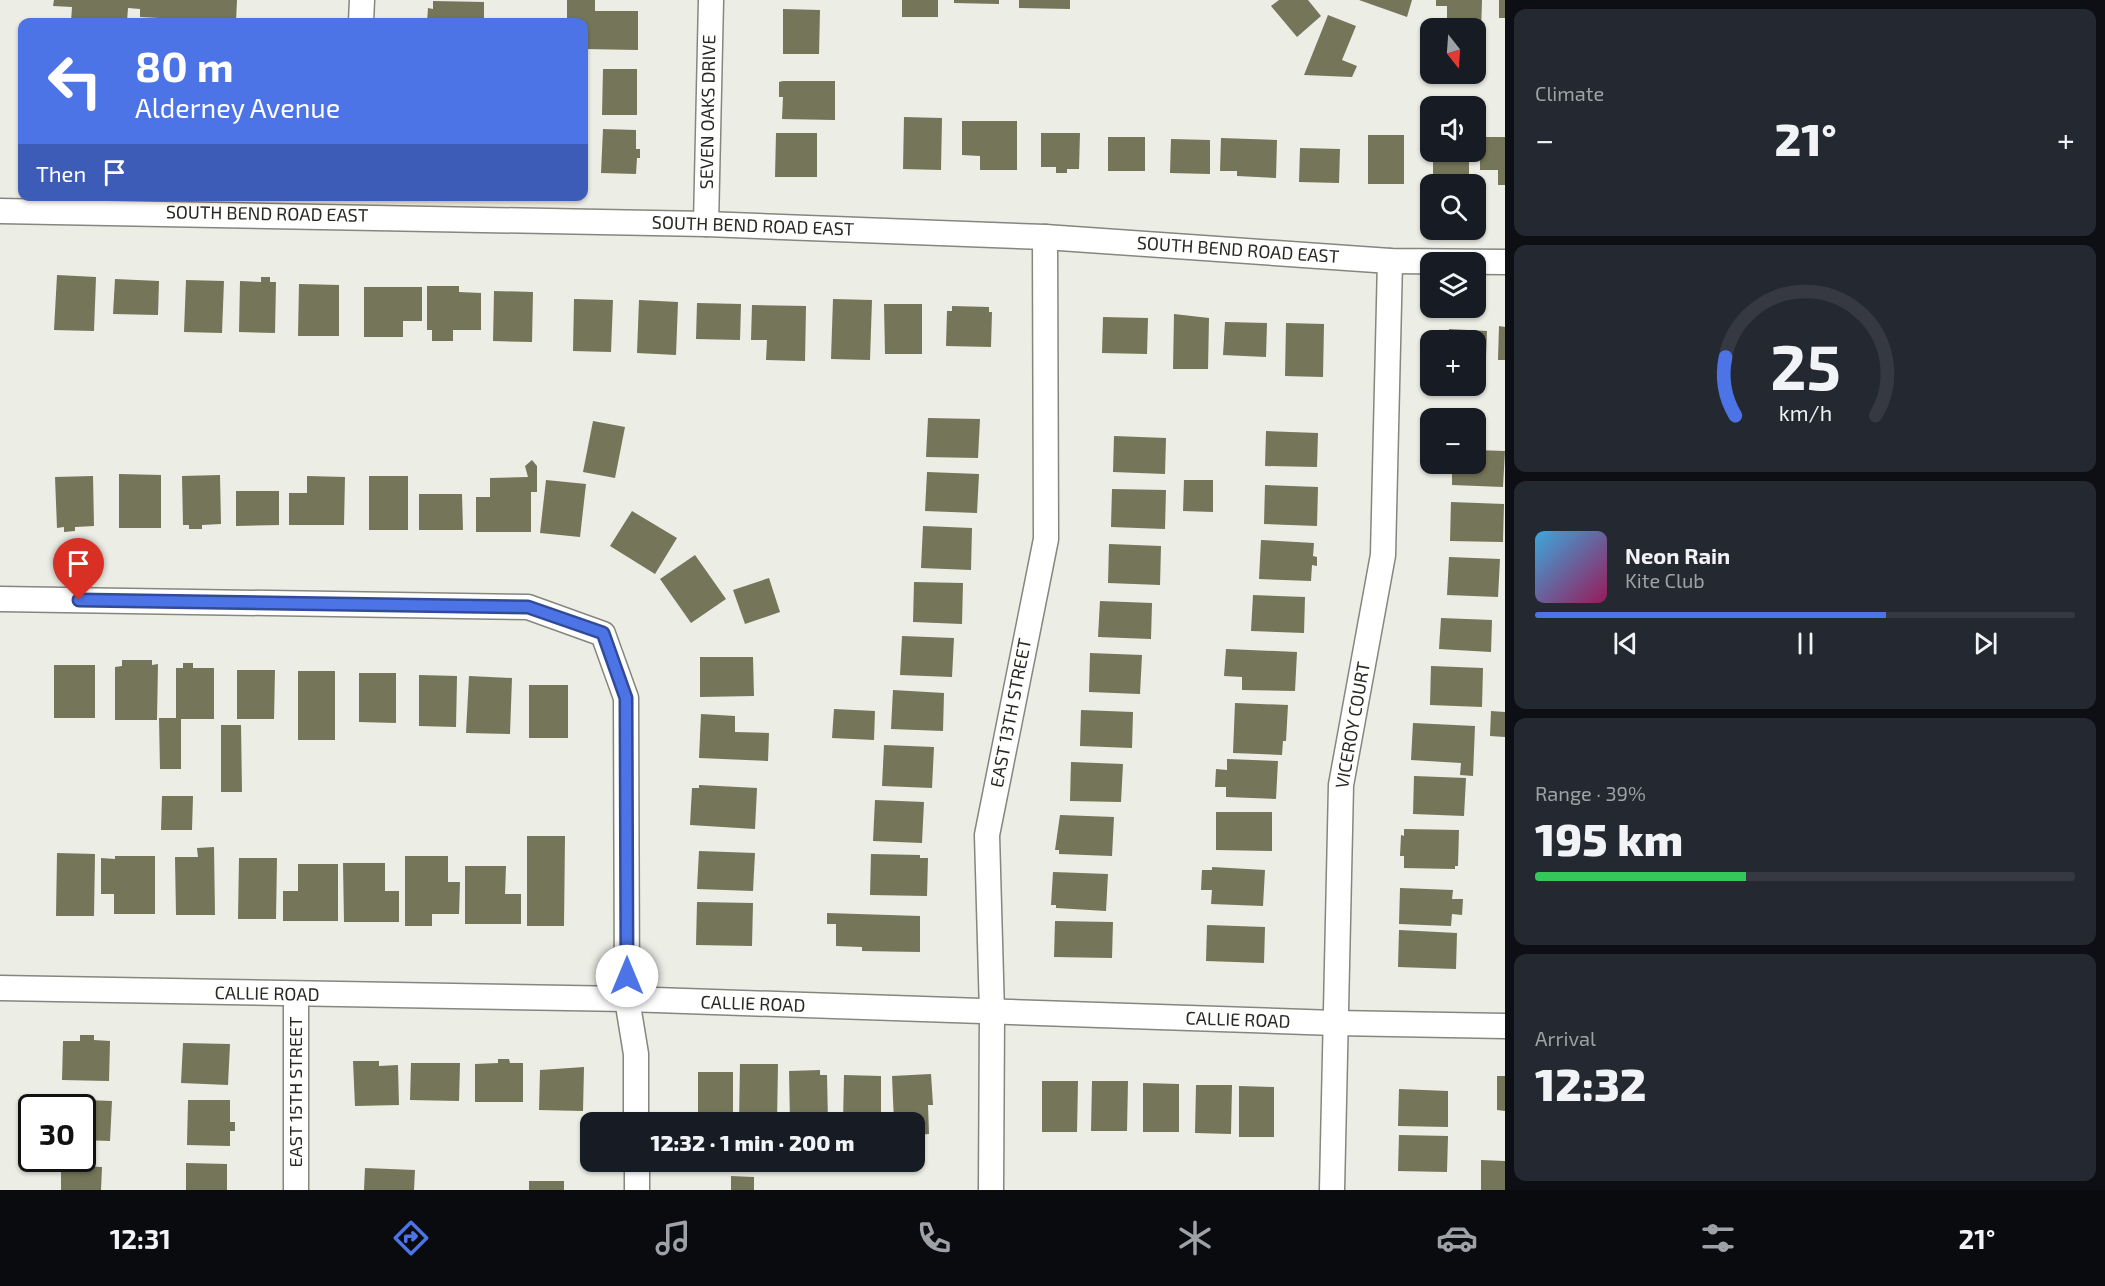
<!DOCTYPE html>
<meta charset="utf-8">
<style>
:root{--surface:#171b24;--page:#242831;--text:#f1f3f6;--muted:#9ea1a6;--line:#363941;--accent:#4c74e7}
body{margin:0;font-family:"Exo 2",sans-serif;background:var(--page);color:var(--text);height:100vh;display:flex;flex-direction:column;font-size:22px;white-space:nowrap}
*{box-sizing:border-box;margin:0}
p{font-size:20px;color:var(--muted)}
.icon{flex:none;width:33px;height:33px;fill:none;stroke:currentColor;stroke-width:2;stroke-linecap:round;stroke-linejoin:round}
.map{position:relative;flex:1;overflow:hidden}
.side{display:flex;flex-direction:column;gap:9px;padding:9px;background:#0d0f14;width:600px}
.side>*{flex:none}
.hud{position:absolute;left:18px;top:18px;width:570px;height:183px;border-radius:12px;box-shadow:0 2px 4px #0004;background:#4c74e7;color:#fff;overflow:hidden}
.needle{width:39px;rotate:163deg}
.buttons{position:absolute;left:1420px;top:18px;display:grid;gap:12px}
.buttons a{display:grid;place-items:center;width:66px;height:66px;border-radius:12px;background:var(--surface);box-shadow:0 2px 4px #0004;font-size:30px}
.speed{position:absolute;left:18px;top:1094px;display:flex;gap:12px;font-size:30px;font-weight:700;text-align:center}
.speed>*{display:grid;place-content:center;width:78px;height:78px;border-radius:50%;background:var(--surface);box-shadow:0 2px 4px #0004;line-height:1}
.speed .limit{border:3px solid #111;border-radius:9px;background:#fff;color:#111}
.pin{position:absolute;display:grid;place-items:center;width:51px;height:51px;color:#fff;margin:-62px -26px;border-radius:50% 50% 50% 0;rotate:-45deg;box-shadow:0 0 6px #0007}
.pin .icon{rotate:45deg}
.me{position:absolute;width:66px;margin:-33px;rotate:0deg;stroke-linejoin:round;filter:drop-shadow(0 0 4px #0008)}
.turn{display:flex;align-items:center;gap:21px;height:126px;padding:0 18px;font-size:27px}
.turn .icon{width:78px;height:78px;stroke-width:2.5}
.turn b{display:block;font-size:42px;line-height:51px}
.then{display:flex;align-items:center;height:57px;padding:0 18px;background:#0003;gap:12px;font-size:22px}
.big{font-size:45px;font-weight:800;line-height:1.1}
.side .widget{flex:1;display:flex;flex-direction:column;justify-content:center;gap:9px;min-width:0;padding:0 21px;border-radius:12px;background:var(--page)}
.side .dial{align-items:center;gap:0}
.dial svg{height:156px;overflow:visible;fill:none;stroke:var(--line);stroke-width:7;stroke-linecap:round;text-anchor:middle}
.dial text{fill:var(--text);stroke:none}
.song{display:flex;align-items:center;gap:18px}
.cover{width:72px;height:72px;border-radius:9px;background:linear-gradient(135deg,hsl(200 70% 55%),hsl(330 70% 35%))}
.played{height:6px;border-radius:3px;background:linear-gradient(90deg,var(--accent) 65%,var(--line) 65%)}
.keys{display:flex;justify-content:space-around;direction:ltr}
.heat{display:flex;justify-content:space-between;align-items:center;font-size:33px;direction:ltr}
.charge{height:9px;border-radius:4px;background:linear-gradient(90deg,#34c759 39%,var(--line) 0)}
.trip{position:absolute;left:580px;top:1112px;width:345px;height:60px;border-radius:12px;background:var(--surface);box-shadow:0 2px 4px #0004;font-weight:800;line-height:60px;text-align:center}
.menu{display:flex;height:96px;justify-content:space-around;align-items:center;background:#090b0e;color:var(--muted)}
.menu .icon{width:42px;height:42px}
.menu .active{color:var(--accent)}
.menu b{font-size:27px;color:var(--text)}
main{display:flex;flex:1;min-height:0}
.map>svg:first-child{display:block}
.building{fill:#757559}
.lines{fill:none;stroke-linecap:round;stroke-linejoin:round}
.street-casing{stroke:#85867e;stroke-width:27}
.street{stroke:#fff;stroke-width:24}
.route-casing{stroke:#314b96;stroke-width:15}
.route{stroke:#4c74e7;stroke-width:10}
.labels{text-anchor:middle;stroke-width:4.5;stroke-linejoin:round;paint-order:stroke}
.street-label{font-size:18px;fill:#282825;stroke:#fffffe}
</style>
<main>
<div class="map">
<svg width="1505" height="1190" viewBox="0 0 1505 1190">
<rect width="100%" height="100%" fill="#ecede5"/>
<g class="building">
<polygon points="54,0 237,0 236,22 140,17 140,9 128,8 127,22 71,22 72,7 53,6"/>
<polygon points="567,0 595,0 595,11 638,11 638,50 584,49 584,22 567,22"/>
<rect x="902" y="0" width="36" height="17"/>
<polygon points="954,0 999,0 999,4 954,3"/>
<polygon points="1019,0 1070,0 1070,9 1019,8"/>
<polygon points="1279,0 1308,0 1321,16 1297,37 1271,6"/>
<polygon points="1359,0 1412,0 1407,17"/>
<polygon points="1436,0 1482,0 1481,33 1476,33 1476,28 1460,28 1460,20 1447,19 1447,6 1436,6"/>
<rect x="1499" y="0" width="6" height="18"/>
<polygon points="433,1 484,2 484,22 427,22 428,8 433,9"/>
<polygon points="783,9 820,10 819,54 783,54"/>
<polygon points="1328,15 1356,26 1342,60 1357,66 1352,77 1304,75"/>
<polygon points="603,69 637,69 637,115 602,115"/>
<polygon points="783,81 835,81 835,120 782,119 783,97 779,97 779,82"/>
<polygon points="904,117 942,118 941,170 903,169"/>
<polygon points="962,121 1017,121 1017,170 980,170 980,156 962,155"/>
<polygon points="603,129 636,130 636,149 640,149 640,158 637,158 636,174 601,173"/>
<polygon points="776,133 817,133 817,177 775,177"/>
<polygon points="1041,133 1080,133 1079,169 1067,169 1067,173 1056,173 1056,167 1041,167"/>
<rect x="1368" y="135" width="36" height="49"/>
<rect x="1108" y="137" width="37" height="34"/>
<polygon points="1480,137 1505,137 1505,185 1498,185 1498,170 1480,170"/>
<polygon points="1221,138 1277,140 1276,178 1237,176 1237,171 1220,171"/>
<polygon points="1171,139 1210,140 1210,174 1170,173"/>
<polygon points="1300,148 1340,149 1339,183 1299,182"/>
<rect x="1433" y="152" width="36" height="32"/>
<polygon points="57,275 96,277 94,331 54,330"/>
<polygon points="261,277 270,277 270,282 276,282 275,333 239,332 240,281 261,282"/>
<polygon points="115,279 159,281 158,315 113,314"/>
<polygon points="186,280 224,281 222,333 184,332"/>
<polygon points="299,284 339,285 339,336 298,336"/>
<polygon points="427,286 459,286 459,292 481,293 481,330 453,330 453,341 432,341 432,330 427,330"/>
<polygon points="364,287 422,287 422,321 403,321 403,337 364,337"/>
<polygon points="494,291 533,292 532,342 493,341"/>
<polygon points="574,299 613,300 611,352 573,351"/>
<polygon points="833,299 872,300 870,360 831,359"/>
<polygon points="639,300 678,302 676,355 637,353"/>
<polygon points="697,303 741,304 740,340 696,339"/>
<polygon points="884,304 922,304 922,354 885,354"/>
<polygon points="752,305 806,306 805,361 766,360 767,340 751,340"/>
<polygon points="952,306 989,307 989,312 992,312 991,347 946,346 947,311 952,311"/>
<polygon points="1174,314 1209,318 1208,369 1173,369"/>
<polygon points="1103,317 1148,318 1147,354 1102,353"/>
<polygon points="1225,322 1267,323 1266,357 1223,355"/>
<polygon points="1286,323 1324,324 1323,377 1285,376"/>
<polygon points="1499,326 1505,327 1505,360 1498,360"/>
<polygon points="1449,329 1487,331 1485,382 1476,382 1476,340 1448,340"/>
<polygon points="928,418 980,419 978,458 926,457"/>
<polygon points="593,421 625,427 615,478 583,472"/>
<polygon points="1266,431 1318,433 1317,467 1265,466"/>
<polygon points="1114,436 1166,438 1165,474 1113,472"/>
<polygon points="1476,450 1505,451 1503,487 1452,485 1452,464 1476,464"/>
<polygon points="532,460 537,466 537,492 531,492 531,532 476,532 476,497 490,497 490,478 528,477 525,466"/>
<polygon points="927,472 979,474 977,513 925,511"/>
<polygon points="119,474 161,475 161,528 119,528"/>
<polygon points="220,475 221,524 202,525 202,529 189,529 189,525 183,525 182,476"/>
<polygon points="93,476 94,526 75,527 75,531 64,532 64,527 57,528 55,477"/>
<polygon points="307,476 345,477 344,525 289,525 289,493 307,493"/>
<rect x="369" y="476" width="39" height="54"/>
<polygon points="546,480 586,484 580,537 540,533"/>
<polygon points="1184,480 1213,480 1213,512 1183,511"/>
<polygon points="1265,485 1318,487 1317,526 1264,524"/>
<polygon points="1112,489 1166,490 1165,529 1111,527"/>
<polygon points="236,491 279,491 279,525 236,526"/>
<polygon points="419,494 462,494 463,530 419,530"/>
<polygon points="1451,502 1504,504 1503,542 1450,541"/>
<polygon points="632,511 677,538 655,574 610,546"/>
<polygon points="923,526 972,528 971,570 921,568"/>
<polygon points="1261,540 1314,543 1313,556 1317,557 1317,566 1312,565 1311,581 1259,579"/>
<polygon points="1109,544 1161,546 1160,585 1108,583"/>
<polygon points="695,555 726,599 691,623 660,579"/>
<polygon points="1449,557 1500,559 1498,597 1447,595"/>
<polygon points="769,578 780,612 745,624 733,590"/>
<polygon points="914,582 963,583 962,624 913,622"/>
<polygon points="1253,595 1305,597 1304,633 1251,631"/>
<polygon points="1100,601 1152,603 1151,639 1098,637"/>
<polygon points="1441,618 1492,620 1491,652 1439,649"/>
<polygon points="902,636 954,638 952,677 900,675"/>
<polygon points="1226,649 1297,652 1295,691 1242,690 1242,677 1224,676"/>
<polygon points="1090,653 1142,655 1140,694 1089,692"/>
<polygon points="700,657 753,657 754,696 700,697"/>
<polygon points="122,660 152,660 152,665 158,664 157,720 115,720 115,667 122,666"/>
<polygon points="183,663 193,663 193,668 214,668 214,719 181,719 181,769 160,769 159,718 176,718 176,668 183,668"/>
<rect x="54" y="665" width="41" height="53"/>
<polygon points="1431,666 1483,668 1482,707 1430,705"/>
<polygon points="237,670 275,670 274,719 237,719"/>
<rect x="298" y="671" width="37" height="69"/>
<polygon points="359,673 396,673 396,723 359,722"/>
<polygon points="419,675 457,676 456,727 419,726"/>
<polygon points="469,676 512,678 510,734 466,733"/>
<rect x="529" y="685" width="39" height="53"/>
<polygon points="893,690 944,693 943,731 891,729"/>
<polygon points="1235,703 1288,705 1286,741 1283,741 1282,755 1233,753"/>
<polygon points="834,709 875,711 874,740 832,738"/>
<polygon points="1081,710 1133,712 1132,748 1080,746"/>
<polygon points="1491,711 1505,712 1505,737 1490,736"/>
<polygon points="701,714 735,716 735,732 769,733 768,761 699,758"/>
<polygon points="1413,723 1475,726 1473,776 1460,775 1461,763 1411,760"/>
<polygon points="221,725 241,725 242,792 221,792"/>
<polygon points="884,745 934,747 932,788 882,786"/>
<polygon points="1227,759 1278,761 1276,799 1226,797 1226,787 1215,787 1216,769 1227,770"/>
<polygon points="1071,762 1123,764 1121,802 1070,801"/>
<polygon points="1414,776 1466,778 1464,816 1413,814"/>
<polygon points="699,785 757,788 755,829 690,825 692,788 699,788"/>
<polygon points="162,796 193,796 192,830 161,830"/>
<polygon points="875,800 924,802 922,843 873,841"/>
<polygon points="1216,812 1272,812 1272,851 1216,850"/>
<polygon points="1060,815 1114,817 1112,856 1059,854 1059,850 1055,850"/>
<polygon points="1404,829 1459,830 1458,866 1455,866 1455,869 1404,868 1404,856 1400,856 1401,835 1404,836"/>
<polygon points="527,836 565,836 564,926 527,926"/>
<polygon points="214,847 215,915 176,915 175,857 198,857 197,848"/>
<polygon points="699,851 755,853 753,891 697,889"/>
<polygon points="57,853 95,854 94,916 56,916"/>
<polygon points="871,854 920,855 920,858 928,858 927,896 870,895"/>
<polygon points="115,856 155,856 155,914 114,914 114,894 101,894 101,858 115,859"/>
<polygon points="405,856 448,856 448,882 460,882 459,914 432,914 432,926 405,926"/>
<polygon points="239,858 277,858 276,919 238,919"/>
<polygon points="343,863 385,863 385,891 399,891 399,922 344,922"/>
<polygon points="298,864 338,864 338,921 283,921 283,891 298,891"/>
<polygon points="465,866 506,866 505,894 521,894 521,924 465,924"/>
<polygon points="1212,867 1265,870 1263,906 1211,904 1212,890 1201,890 1202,870 1212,870"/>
<polygon points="1053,872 1108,874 1106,911 1056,908 1056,905 1051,905"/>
<polygon points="1400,888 1453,890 1452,899 1463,899 1462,915 1452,914 1451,926 1399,924"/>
<polygon points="697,902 753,903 752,946 696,945"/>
<polygon points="827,913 920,916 920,952 862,951 862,947 836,946 836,924 827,924"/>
<polygon points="1055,921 1113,922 1112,958 1054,957"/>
<polygon points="1207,925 1265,927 1264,963 1206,961"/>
<polygon points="1399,930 1457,933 1456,969 1398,967"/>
<polygon points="80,1035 94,1035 94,1040 110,1041 109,1081 62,1080 63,1041 80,1041"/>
<polygon points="183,1043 230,1044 228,1085 181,1083"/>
<polygon points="498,1059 509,1059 510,1063 523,1063 523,1102 475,1102 475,1064 498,1063"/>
<polygon points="353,1061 379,1061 379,1066 398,1065 399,1105 355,1106"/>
<polygon points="411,1063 460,1063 459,1101 410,1100"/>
<polygon points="740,1064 778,1064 777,1122 739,1122"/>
<polygon points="584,1067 583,1111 539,1110 540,1070"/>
<polygon points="820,1070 820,1075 827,1075 828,1122 790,1122 789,1071"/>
<rect x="698" y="1072" width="35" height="50"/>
<polygon points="931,1074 933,1105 928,1105 929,1134 915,1135 915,1122 894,1122 892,1076"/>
<polygon points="844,1075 881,1076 881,1122 843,1122"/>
<polygon points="1497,1076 1505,1076 1505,1111 1497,1110"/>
<polygon points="1042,1081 1078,1081 1077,1132 1042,1132"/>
<polygon points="1092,1081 1128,1081 1127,1131 1091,1131"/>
<polygon points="1143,1083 1179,1084 1179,1132 1143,1132"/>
<polygon points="1196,1085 1232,1085 1231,1134 1195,1133"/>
<polygon points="1239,1086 1274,1087 1274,1137 1239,1137"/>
<polygon points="1399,1089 1448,1091 1448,1127 1398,1126"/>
<polygon points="58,1099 112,1101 110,1141 82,1140 82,1107 58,1107"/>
<polygon points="188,1100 230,1100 230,1122 235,1122 235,1131 230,1131 230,1146 187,1145"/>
<polygon points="1399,1135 1448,1136 1447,1172 1398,1171"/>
<polygon points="1481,1160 1505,1161 1505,1190 1481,1190"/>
<polygon points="186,1163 227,1164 227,1190 186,1190"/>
<polygon points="61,1165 102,1167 101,1190 61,1190"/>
<polygon points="365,1168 415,1170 414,1190 364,1190"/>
<polygon points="731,1176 754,1177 754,1190 731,1190"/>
<rect x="529" y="1181" width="35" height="9"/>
</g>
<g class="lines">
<g class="street-casing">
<g id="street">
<polyline points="361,22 362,0"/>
<polyline points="0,211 706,224 1045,237 1390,261 1505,262"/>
<polyline points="706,224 711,0"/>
<polyline points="0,599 528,607 603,634 626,698 627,999 636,1054 636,1122"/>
<polyline points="0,988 627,999 1335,1023 1505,1026"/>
<polyline points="296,995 296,1190"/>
<polyline points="637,1161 637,1190"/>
<polyline points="991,1190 992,1013 987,835 1046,539 1045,237"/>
<polyline points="1332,1190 1341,785 1383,555 1390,261"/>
</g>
</g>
<use href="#street" class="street"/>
</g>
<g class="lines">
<g class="route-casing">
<polyline id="route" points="79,600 528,607 603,633 626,698 627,976"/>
</g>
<use href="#route" class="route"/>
</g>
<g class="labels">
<g class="street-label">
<text transform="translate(708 112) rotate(-89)" y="6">SEVEN OAKS DRIVE</text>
<text transform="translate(267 214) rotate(1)" y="6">SOUTH BEND ROAD EAST</text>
<text transform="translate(753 226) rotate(2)" y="6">SOUTH BEND ROAD EAST</text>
<text transform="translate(1238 250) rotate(4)" y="6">SOUTH BEND ROAD EAST</text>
<text transform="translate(1011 713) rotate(-79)" y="6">EAST 13TH STREET</text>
<text transform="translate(1353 725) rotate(-80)" y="6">VICEROY COURT</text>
<text transform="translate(267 994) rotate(1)" y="6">CALLIE ROAD</text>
<text transform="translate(753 1004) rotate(2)" y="6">CALLIE ROAD</text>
<text transform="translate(1238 1020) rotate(2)" y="6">CALLIE ROAD</text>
<text transform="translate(296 1092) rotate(-90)" y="6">EAST 15TH STREET</text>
</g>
</g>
</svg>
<div class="buttons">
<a><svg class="needle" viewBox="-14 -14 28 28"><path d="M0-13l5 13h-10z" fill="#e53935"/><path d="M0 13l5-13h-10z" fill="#9ea1a6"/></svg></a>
<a><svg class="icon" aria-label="sound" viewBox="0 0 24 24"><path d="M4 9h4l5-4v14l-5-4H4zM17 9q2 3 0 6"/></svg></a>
<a><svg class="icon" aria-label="search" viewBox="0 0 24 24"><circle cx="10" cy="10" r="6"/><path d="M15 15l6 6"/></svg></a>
<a><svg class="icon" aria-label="layers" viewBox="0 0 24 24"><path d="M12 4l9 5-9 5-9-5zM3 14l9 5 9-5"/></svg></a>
<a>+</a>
<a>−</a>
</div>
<div class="speed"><div class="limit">30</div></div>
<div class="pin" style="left:79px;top:600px;background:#d93025"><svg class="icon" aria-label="arrive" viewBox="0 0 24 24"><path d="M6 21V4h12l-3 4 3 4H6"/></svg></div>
<svg class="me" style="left:627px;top:976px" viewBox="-20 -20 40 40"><circle r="19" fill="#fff"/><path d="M0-13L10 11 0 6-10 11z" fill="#4c74e7"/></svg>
<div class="trip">12:32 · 1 min · 200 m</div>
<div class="hud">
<div class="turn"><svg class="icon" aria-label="left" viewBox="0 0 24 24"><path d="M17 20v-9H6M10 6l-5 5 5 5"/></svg><div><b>80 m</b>Alderney Avenue</div></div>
<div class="then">Then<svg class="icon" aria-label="arrive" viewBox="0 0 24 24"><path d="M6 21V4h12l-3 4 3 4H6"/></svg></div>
</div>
</div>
<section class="side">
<div class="widget"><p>Climate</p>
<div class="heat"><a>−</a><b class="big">21°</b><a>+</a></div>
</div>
<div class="widget dial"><svg viewBox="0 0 100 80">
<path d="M14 69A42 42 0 1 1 86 69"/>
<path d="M14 69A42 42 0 0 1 9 39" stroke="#4c74e7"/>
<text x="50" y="56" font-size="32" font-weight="700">25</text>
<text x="50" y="72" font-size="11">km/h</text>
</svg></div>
<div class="widget">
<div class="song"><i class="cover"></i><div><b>Neon Rain</b><p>Kite Club</p></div></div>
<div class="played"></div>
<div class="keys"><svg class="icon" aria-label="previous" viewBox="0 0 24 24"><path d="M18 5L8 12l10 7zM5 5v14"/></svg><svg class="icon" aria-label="pause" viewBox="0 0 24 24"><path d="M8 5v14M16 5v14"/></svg><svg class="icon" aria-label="next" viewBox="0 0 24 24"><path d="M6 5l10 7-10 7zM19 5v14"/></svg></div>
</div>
<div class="widget"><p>Range · 39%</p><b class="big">195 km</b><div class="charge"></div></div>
<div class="widget"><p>Arrival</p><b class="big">12:32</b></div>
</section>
</main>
<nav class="menu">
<b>12:31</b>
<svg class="icon active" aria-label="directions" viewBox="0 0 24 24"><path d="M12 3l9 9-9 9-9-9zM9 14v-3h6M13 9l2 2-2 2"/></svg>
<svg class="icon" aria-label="music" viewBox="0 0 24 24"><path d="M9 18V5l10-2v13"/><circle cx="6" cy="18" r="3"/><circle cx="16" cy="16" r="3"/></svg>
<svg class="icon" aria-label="phone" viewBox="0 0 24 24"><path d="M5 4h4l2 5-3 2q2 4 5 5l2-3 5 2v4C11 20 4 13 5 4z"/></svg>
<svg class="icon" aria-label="climate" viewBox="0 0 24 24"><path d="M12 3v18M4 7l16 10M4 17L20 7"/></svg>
<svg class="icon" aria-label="car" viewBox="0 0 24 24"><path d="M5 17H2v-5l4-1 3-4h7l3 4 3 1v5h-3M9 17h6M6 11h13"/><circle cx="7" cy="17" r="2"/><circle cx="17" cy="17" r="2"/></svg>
<svg class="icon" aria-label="filters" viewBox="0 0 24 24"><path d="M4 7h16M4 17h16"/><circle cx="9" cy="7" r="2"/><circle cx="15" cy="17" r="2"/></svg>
<b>21°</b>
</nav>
